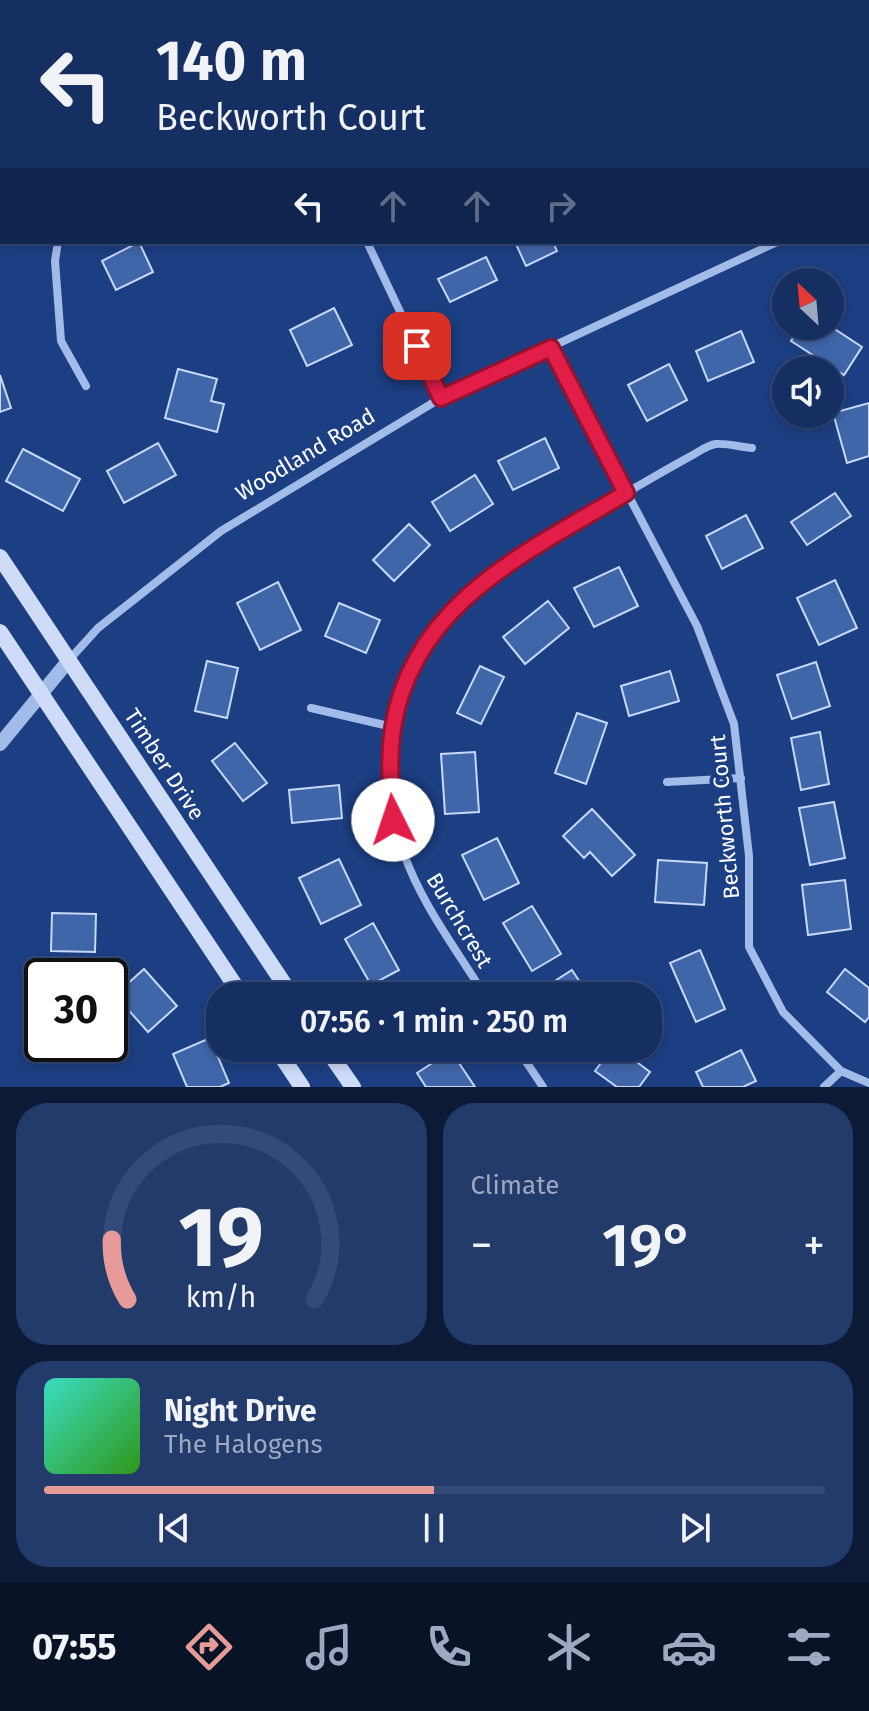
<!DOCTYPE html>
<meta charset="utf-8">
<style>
:root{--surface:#152f62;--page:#223b6b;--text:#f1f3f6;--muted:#9da9be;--line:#344a77;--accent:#e69b98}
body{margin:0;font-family:"Fira Sans",sans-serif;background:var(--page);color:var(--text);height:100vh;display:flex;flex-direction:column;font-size:30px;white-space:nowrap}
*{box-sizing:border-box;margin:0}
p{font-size:26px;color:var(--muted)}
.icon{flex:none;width:44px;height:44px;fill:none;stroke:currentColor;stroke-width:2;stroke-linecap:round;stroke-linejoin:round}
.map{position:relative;height:1087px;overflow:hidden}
.drawer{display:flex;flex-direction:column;gap:16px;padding:16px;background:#0c1a36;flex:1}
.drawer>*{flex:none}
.hud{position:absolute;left:0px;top:0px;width:870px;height:244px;box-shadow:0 4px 12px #0003,0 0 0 2px var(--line);background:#152f62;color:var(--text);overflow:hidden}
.needle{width:52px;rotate:334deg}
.tools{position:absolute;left:772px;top:268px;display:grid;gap:16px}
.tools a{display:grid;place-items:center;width:72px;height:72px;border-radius:50%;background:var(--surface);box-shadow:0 4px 12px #0003,0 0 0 2px var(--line);font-size:40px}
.speed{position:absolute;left:24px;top:958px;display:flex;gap:16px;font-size:40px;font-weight:700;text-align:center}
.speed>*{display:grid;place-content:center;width:104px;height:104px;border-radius:50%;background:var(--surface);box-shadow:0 4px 12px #0003,0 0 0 2px var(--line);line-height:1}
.speed .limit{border:4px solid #111;border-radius:12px;background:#fff;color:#111}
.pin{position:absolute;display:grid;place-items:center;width:68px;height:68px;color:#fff;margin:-34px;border-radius:16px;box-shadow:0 4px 12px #0006}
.me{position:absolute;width:88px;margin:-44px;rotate:356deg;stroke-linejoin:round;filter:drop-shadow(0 0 6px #0008)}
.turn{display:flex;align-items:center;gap:28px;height:168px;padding:0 24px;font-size:36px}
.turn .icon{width:104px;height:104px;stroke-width:2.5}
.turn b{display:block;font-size:56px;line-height:68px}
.lanes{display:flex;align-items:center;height:76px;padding:0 24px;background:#0003;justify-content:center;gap:40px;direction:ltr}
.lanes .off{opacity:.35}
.big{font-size:60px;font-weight:600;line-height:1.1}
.drawer .tile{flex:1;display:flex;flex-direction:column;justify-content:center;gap:12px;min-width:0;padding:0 28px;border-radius:32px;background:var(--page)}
.drawer .dial{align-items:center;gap:0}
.dial svg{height:208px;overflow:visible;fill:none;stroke:var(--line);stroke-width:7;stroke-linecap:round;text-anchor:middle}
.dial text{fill:var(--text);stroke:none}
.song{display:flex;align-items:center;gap:24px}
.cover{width:96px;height:96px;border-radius:12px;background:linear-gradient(135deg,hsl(170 70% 55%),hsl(110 70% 35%))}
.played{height:8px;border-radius:4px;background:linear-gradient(90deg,var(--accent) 50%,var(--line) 50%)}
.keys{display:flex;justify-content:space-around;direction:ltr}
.heat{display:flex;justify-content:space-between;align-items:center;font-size:44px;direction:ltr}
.drawer .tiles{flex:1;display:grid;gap:16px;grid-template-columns:1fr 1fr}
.tile:last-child{grid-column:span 2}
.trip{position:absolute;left:206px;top:982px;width:456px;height:80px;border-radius:32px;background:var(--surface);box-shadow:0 4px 12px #0003,0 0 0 2px var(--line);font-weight:600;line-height:80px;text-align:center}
.tab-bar{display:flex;height:128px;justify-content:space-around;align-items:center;background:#081327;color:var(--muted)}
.tab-bar .icon{width:56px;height:56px}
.tab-bar .active{color:var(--accent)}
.tab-bar b{font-size:36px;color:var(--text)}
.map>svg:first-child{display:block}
.building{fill:#4066aa;stroke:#c7d8f8;stroke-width:2}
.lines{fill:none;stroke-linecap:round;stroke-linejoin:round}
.minor{stroke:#a2bcea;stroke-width:8}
.tertiary{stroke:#a2bcea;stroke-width:14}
.secondary{stroke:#cedcf8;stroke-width:16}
.route-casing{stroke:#92132f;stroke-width:20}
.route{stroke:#e11d48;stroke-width:14}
.labels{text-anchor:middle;stroke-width:8;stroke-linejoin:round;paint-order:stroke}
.street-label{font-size:22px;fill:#fff;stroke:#1c3f83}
</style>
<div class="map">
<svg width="869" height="1087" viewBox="0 0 869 1087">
<rect width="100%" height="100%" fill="#1c3f83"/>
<g class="building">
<polygon points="139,242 153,272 116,290 102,261"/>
<polygon points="515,242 553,242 557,251 526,266"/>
<polygon points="486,257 497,280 450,302 438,279"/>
<polygon points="334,308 352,345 307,366 290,330"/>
<polygon points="801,326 830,326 862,347 844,375 791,341"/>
<polygon points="741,331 754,362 708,381 696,351"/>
<polygon points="669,364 687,400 647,421 628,385"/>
<polygon points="178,369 217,379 211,401 224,404 217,432 165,418"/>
<polygon points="0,375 11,408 0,412"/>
<polygon points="869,403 869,456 847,463 833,413"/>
<polygon points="545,438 559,468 513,490 498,461"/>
<polygon points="158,443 176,475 124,503 107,471"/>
<polygon points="23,449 80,479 63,511 6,481"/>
<polygon points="475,475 493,504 450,531 432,502"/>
<polygon points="835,493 851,516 807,545 791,522"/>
<polygon points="746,515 763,548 722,569 706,536"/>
<polygon points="409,524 430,545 394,581 373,560"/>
<polygon points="619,567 638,606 594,627 574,588"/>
<polygon points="835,580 857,628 819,645 797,598"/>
<polygon points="278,582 301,630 260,650 237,603"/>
<polygon points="548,601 569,628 525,664 503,637"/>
<polygon points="339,603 380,620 366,653 325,636"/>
<polygon points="207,661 238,668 227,718 195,711"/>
<polygon points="816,662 830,706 792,719 777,675"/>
<polygon points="480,666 504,677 481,724 457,713"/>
<polygon points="670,671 679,701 629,716 621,686"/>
<polygon points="577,713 607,723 586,784 555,773"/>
<polygon points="820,732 829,784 801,790 791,738"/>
<polygon points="235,743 267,783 243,801 212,761"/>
<polygon points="475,752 479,812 445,814 441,754"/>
<polygon points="339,785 342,818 292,823 289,790"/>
<polygon points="834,802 845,858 810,865 799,808"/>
<polygon points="592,809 635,855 612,876 590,852 584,858 563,836"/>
<polygon points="497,838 519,883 484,900 462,855"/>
<polygon points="339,859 361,905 321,924 299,878"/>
<polygon points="658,860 707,863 704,905 655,902"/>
<polygon points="845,880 851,929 808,935 802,885"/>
<polygon points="532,906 561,954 532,971 503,923"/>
<polygon points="52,913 96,914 95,952 51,951"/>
<polygon points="373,923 399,970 371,985 345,939"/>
<polygon points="700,950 725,1009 696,1022 670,963"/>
<polygon points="144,969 177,1006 148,1032 115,995"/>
<polygon points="845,969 869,988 869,1017 865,1022 827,992"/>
<polygon points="572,970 589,996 549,996 544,988"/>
<polygon points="210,1038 229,1083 220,1087 187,1087 173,1054"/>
<polygon points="612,1048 618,1048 650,1072 639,1087 617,1087 595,1071"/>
<polygon points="741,1050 756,1081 743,1087 703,1087 696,1072"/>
<polygon points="451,1051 475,1087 426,1087 417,1073"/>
</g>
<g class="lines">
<g class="minor">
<polyline points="246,0 247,2"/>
<polyline points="465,2 469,0"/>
<polyline points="0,168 2,168"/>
<polyline points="868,199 869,199"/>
<polyline points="58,242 55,261 61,341 86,386"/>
<polyline points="367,242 441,398"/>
<polyline points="551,348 697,626 734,724 749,856 749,947 783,1012 841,1071 869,1083"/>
<polyline points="69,660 98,628 221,531 441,398 777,242"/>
<polyline points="311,708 393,727"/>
<polyline points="667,782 741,778"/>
<path d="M485,996C457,950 422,905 404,854C371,764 396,659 467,593C501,562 545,541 584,518C619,497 653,477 689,457C697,453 707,445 716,444C727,443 740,447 752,448"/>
<polyline points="517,1048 543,1087"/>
<polyline points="824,1087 841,1071"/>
</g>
<polyline class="tertiary" points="0,744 69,660"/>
<g class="secondary">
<polyline points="0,557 292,996"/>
<polyline points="0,632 242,996"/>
<polyline points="276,1048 302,1087"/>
<polyline points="326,1048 353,1087"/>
</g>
</g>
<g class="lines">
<g class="route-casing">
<path id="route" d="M393,820C391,790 388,758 393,728C412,603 529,551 626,493L551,348L441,398L417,346"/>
</g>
<use href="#route" class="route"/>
</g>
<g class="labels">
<g class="street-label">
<text transform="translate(305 454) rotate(-31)" y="8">Woodland Road</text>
<text transform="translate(165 764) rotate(57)" y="8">Timber Drive</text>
<text transform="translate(724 817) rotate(-95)" y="8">Beckworth Court</text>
<text transform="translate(460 920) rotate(59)" y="8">Burchcrest</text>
</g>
</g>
</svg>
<div class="tools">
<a><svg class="needle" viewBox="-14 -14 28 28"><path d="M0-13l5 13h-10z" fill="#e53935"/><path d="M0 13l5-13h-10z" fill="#9da9be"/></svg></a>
<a><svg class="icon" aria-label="sound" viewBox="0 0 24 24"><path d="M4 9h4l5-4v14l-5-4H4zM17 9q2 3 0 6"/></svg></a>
</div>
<div class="speed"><div class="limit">30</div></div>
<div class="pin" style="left:417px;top:346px;background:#d93025"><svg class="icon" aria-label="arrive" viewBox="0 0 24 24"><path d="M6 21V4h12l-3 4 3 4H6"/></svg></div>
<svg class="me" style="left:393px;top:820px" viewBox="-20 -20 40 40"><circle r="19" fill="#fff"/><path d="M0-13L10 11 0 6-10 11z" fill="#e11d48"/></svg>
<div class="trip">07:56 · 1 min · 250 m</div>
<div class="hud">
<div class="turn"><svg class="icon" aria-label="left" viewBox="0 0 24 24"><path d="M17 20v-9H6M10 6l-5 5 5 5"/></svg><div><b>140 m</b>Beckworth Court</div></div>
<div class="lanes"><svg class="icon" aria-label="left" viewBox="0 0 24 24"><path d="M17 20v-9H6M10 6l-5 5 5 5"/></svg><svg class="icon off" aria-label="ahead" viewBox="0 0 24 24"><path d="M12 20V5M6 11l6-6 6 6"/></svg><svg class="icon off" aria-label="ahead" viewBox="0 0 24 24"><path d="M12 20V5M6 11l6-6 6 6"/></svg><svg class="icon off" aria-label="right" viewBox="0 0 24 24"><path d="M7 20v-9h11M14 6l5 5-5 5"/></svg></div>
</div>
</div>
<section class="drawer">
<div class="tiles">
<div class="tile dial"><svg viewBox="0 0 100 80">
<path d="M14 69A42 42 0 1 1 86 69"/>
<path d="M14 69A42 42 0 0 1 8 46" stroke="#e69b98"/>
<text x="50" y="56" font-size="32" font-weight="700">19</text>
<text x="50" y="72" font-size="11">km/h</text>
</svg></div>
<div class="tile"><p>Climate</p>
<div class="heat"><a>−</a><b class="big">19°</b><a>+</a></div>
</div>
<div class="tile">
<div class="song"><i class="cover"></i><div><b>Night Drive</b><p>The Halogens</p></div></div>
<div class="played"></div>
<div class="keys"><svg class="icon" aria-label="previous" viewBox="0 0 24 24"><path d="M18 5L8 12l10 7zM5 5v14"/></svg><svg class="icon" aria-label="pause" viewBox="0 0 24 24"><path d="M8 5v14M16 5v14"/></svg><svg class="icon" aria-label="next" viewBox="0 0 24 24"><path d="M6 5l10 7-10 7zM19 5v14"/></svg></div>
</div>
</div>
</section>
<nav class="tab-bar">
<b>07:55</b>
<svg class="icon active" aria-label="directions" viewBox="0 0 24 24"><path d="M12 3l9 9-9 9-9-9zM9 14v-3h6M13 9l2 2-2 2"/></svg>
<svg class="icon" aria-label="music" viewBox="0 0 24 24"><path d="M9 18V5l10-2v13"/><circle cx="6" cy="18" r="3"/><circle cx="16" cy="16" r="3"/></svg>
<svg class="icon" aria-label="phone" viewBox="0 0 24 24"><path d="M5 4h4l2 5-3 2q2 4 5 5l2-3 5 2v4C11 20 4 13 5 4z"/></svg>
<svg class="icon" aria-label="climate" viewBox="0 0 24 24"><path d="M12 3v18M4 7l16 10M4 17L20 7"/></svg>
<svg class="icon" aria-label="car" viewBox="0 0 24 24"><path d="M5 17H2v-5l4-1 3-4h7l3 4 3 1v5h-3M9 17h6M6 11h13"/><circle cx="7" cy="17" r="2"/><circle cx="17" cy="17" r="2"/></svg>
<svg class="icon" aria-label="filters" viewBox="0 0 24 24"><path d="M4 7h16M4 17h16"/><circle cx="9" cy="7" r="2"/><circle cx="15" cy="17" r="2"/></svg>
</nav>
